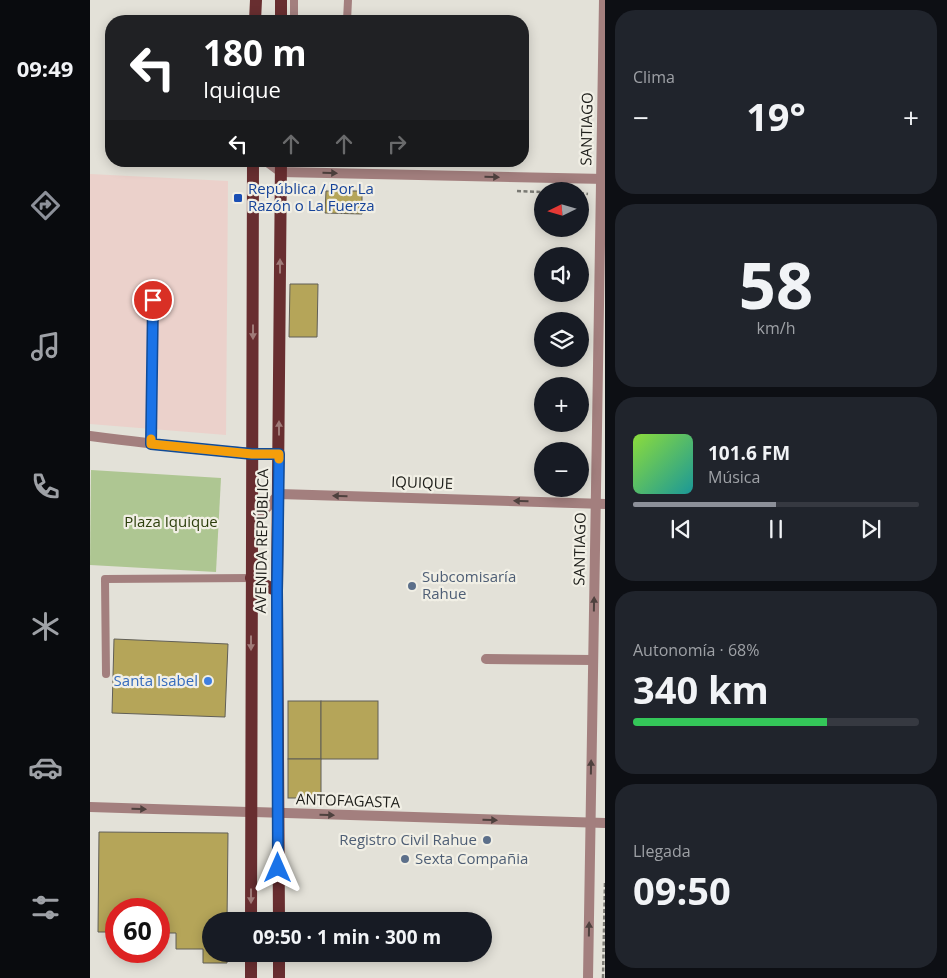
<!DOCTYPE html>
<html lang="es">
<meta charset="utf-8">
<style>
:root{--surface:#171b24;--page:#20242c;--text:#f1f3f6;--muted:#9ea1a6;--line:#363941;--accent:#8c9099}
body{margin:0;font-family:"Open Sans",sans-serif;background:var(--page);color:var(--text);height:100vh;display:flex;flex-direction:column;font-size:19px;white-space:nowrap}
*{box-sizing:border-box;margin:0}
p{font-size:16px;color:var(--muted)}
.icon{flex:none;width:28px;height:28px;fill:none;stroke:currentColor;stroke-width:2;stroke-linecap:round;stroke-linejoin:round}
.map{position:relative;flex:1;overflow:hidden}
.panel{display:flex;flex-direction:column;gap:10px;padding:10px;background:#0d0f14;width:342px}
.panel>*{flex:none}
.banner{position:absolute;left:15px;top:15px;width:424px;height:152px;border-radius:20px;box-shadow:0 2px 12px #0003;background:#202124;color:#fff;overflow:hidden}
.needle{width:32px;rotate:265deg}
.buttons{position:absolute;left:444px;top:182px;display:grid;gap:10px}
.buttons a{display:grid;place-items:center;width:55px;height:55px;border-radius:50%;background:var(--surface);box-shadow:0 2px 12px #0003;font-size:25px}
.speed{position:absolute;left:15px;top:898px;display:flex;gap:10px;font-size:25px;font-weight:700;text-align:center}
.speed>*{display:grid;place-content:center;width:65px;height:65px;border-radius:50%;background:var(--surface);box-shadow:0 2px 12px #0003;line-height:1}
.speed .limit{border:8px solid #d22;background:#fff;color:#111}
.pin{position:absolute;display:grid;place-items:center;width:42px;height:42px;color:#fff;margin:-21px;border:2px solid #fff;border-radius:50%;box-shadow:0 1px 5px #0007}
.me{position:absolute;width:55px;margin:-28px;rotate:0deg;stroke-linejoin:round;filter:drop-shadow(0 0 4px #0008)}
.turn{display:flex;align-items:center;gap:18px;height:105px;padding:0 15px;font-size:22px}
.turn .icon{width:65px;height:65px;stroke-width:2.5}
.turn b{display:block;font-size:35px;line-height:42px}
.lanes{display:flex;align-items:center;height:48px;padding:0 15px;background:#0003;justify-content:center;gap:25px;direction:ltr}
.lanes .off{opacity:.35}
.big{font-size:38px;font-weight:700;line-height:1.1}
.panel .tile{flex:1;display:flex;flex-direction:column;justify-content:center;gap:8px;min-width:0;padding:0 18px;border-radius:20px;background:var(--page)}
.panel .dial{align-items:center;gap:0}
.dial b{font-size:65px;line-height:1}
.song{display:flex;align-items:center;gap:15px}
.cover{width:60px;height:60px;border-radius:8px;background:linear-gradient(135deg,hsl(90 70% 55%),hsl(180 70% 35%))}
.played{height:5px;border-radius:2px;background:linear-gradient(90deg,var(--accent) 50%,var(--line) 50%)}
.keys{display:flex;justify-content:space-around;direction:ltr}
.heat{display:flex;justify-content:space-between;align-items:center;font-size:28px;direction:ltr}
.charge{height:8px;border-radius:4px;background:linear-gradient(90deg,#34c759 68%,var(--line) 0)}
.trip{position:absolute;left:112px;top:912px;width:290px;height:50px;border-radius:25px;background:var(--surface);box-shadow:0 2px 12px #0003;font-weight:700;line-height:50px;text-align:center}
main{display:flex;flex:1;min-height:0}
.menu{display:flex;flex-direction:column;width:90px;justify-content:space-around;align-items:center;background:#090b0e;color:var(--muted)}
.menu .icon{width:35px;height:35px}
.menu .current{color:var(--accent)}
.menu b{font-size:22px;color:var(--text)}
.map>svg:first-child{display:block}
.industrial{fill:#ebd1cb}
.green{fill:#aec692}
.building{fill:#b5a559;stroke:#615f57}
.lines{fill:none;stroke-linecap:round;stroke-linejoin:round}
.path{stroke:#7a7973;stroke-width:2.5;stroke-dasharray:4 2.5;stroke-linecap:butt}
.lane{stroke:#a37f7e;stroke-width:8}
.street{stroke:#a37f7e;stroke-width:10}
.primary{stroke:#682e30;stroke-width:12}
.oneway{fill:#4e413e}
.oneway2{fill:#9f7b78}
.route-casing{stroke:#114b97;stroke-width:12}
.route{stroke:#1a73e8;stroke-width:9}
.slow{stroke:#f59e0b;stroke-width:9}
.transit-dot{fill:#1a4fb4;stroke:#f1efe5;stroke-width:2}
.service-dot{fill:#5c6f8a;stroke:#f1efe5;stroke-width:2}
.shop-dot{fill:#3f7fe0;stroke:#f1efe5;stroke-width:2}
.labels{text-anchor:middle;stroke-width:4.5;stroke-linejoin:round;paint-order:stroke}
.street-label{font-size:15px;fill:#20201c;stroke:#f1efe5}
.transit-label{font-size:15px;fill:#164399;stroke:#f1efe5;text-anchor:start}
.park-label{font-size:15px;fill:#2d3f0d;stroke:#f1efe5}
.service-label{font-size:15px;fill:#4e5e75;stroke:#f1efe5;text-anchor:start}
.shop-label{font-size:15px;fill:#366cbe;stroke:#f1efe5;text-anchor:end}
</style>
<main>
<nav class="menu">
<b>09:49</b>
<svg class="icon current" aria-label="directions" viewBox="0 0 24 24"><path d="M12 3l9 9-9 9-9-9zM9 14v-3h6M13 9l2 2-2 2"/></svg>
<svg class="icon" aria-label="music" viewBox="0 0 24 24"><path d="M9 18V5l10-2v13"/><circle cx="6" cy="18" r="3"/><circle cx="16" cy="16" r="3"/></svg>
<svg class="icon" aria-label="phone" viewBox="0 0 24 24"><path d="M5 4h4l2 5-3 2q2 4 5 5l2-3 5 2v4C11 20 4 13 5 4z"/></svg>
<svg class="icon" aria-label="climate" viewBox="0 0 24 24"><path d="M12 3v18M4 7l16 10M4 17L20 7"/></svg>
<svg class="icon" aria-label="car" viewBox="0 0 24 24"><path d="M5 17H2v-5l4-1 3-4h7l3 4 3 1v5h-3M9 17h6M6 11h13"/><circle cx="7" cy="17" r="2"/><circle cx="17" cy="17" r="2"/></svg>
<svg class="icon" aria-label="filters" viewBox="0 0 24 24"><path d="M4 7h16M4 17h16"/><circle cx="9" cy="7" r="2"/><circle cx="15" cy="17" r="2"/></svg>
</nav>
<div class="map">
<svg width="515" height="978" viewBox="0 0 515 978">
<rect width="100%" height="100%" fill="#e3e1d8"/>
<polygon class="industrial" points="0,174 138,181 136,435 0,424"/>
<polygon class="green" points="1,470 131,478 126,572 0,565"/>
<g class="building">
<polygon points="236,191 272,191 272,214 235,213"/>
<polygon points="200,284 228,284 227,337 199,337"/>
<polygon points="24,639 138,644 135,717 22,713"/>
<rect x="198" y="701" width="33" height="58"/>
<rect x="231" y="701" width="57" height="58"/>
<rect x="198" y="759" width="33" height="39"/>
<polygon points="9,832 138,833 137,921 121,921 121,954 137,954 137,963 113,963 113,949 86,949 86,933 69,933 69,909 26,909 26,932 8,932"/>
</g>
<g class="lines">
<g class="path">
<polyline points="427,191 452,192"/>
<polyline points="490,193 498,194"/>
<polyline points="513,978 515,882"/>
</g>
<g class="lane">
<polyline points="204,21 204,0"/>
<polyline points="257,21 258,0"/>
<polyline points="61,444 63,300"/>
<polyline points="16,674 15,579 161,578"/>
</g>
<g class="street">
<polyline points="176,161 191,172 515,179"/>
<path d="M0,436C63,444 126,452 189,454"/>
<polyline points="162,524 189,494 515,504"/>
<polyline points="396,659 503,660"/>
<polyline points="0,807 515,823"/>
<polyline points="498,978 514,0"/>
</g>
<g class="primary">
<polyline points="165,21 166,0"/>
<polyline points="191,21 191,0"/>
<polyline points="161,578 187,591"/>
<polyline points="161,921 163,161"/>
<polyline points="189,921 187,591 191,161"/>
<polyline points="189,954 189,978"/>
<polyline points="161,978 161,954"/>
</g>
</g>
<defs><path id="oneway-solid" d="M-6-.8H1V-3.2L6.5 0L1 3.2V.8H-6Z" transform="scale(1.25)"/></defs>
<g class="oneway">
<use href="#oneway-solid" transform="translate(240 173) rotate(1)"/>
<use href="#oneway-solid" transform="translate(402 177) rotate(1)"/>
<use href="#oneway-solid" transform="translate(250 496) rotate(-178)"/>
<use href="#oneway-solid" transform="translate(431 501) rotate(-178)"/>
<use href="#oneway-solid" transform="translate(504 604) rotate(-89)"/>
<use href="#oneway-solid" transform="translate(501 767) rotate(-89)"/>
<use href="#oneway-solid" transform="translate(49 809) rotate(2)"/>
<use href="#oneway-solid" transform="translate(237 815) rotate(2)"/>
<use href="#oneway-solid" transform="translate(400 820) rotate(2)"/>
<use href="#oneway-solid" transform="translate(499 929) rotate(-89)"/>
</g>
<g class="oneway2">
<use href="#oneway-solid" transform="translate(190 266) rotate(-90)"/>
<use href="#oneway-solid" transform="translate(163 332) rotate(90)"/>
<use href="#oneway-solid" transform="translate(189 428) rotate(-90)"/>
<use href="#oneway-solid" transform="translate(161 643) rotate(90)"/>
<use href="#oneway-solid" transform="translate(161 896) rotate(90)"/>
</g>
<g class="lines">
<g class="route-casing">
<polyline id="route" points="63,300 61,444 162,454 189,454 187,591 188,868"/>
</g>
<use href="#route" class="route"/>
<polyline class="slow" points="61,439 61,444 162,454 189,454 189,459"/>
</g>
<rect class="transit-dot" x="143" y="193" width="10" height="10" rx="2.5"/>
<g class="service-dot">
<circle cx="322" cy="586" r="5"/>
<circle cx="397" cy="840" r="5"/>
<circle cx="315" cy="859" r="5"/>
</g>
<circle class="shop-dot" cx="118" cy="681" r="5"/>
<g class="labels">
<g class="street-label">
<text transform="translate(497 129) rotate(-89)" y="5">SANTIAGO</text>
<text transform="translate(332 483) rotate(2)" y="5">IQUIQUE</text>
<text transform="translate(172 541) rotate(-89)" y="5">AVENIDA REPÚBLICA</text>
<text transform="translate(490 549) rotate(-89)" y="5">SANTIAGO</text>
<text transform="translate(258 801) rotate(2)" y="5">ANTOFAGASTA</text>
</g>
<g class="transit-label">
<text x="158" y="194">República / Por La<tspan x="158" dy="17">Razón o La Fuerza</tspan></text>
</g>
<g class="park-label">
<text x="81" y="527">Plaza Iquique</text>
</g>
<g class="service-label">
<text x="332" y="582">Subcomisaría<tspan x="332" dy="17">Rahue</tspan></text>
<text x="387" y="845" text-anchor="end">Registro Civil Rahue</text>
<text x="325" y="864">Sexta Compañia</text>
</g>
<g class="shop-label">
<text x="108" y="686">Santa Isabel</text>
</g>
</g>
</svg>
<div class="buttons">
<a><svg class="needle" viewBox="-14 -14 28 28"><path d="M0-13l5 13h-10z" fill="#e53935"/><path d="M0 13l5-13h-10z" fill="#9ea1a6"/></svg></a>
<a><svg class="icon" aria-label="sound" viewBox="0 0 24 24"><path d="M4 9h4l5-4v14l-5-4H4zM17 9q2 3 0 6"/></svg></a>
<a><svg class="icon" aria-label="layers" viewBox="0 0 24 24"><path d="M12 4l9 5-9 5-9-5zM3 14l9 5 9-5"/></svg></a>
<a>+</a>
<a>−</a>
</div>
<div class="speed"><div class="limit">60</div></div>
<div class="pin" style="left:63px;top:300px;background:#d93025"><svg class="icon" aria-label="arrive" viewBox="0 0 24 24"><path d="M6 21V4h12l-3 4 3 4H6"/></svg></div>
<svg class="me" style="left:188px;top:868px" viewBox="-20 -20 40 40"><path d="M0-17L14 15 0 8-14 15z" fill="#1a73e8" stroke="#fff" stroke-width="4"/></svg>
<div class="trip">09:50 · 1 min · 300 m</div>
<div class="banner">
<div class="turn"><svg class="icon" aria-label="left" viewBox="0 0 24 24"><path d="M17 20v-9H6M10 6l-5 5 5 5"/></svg><div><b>180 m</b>Iquique</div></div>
<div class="lanes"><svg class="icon" aria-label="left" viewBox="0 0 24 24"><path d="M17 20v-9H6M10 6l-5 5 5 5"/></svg><svg class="icon off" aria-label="ahead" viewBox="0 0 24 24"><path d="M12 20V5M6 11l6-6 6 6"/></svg><svg class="icon off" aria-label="ahead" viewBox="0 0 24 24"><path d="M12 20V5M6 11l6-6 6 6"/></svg><svg class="icon off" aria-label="right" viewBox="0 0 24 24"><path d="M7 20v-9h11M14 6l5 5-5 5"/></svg></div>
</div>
</div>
<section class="panel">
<div class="tile"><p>Clima</p>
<div class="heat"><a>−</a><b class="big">19°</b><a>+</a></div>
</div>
<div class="tile dial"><b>58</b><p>km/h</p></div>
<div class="tile">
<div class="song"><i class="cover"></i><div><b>101.6 FM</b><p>Música</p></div></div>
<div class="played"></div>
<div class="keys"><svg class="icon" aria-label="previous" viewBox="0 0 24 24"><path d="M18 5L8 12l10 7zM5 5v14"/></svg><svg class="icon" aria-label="pause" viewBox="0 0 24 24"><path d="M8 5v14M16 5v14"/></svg><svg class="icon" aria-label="next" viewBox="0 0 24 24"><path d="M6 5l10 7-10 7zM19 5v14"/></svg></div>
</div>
<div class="tile"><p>Autonomía · 68%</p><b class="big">340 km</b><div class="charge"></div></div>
<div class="tile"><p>Llegada</p><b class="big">09:50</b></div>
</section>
</main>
